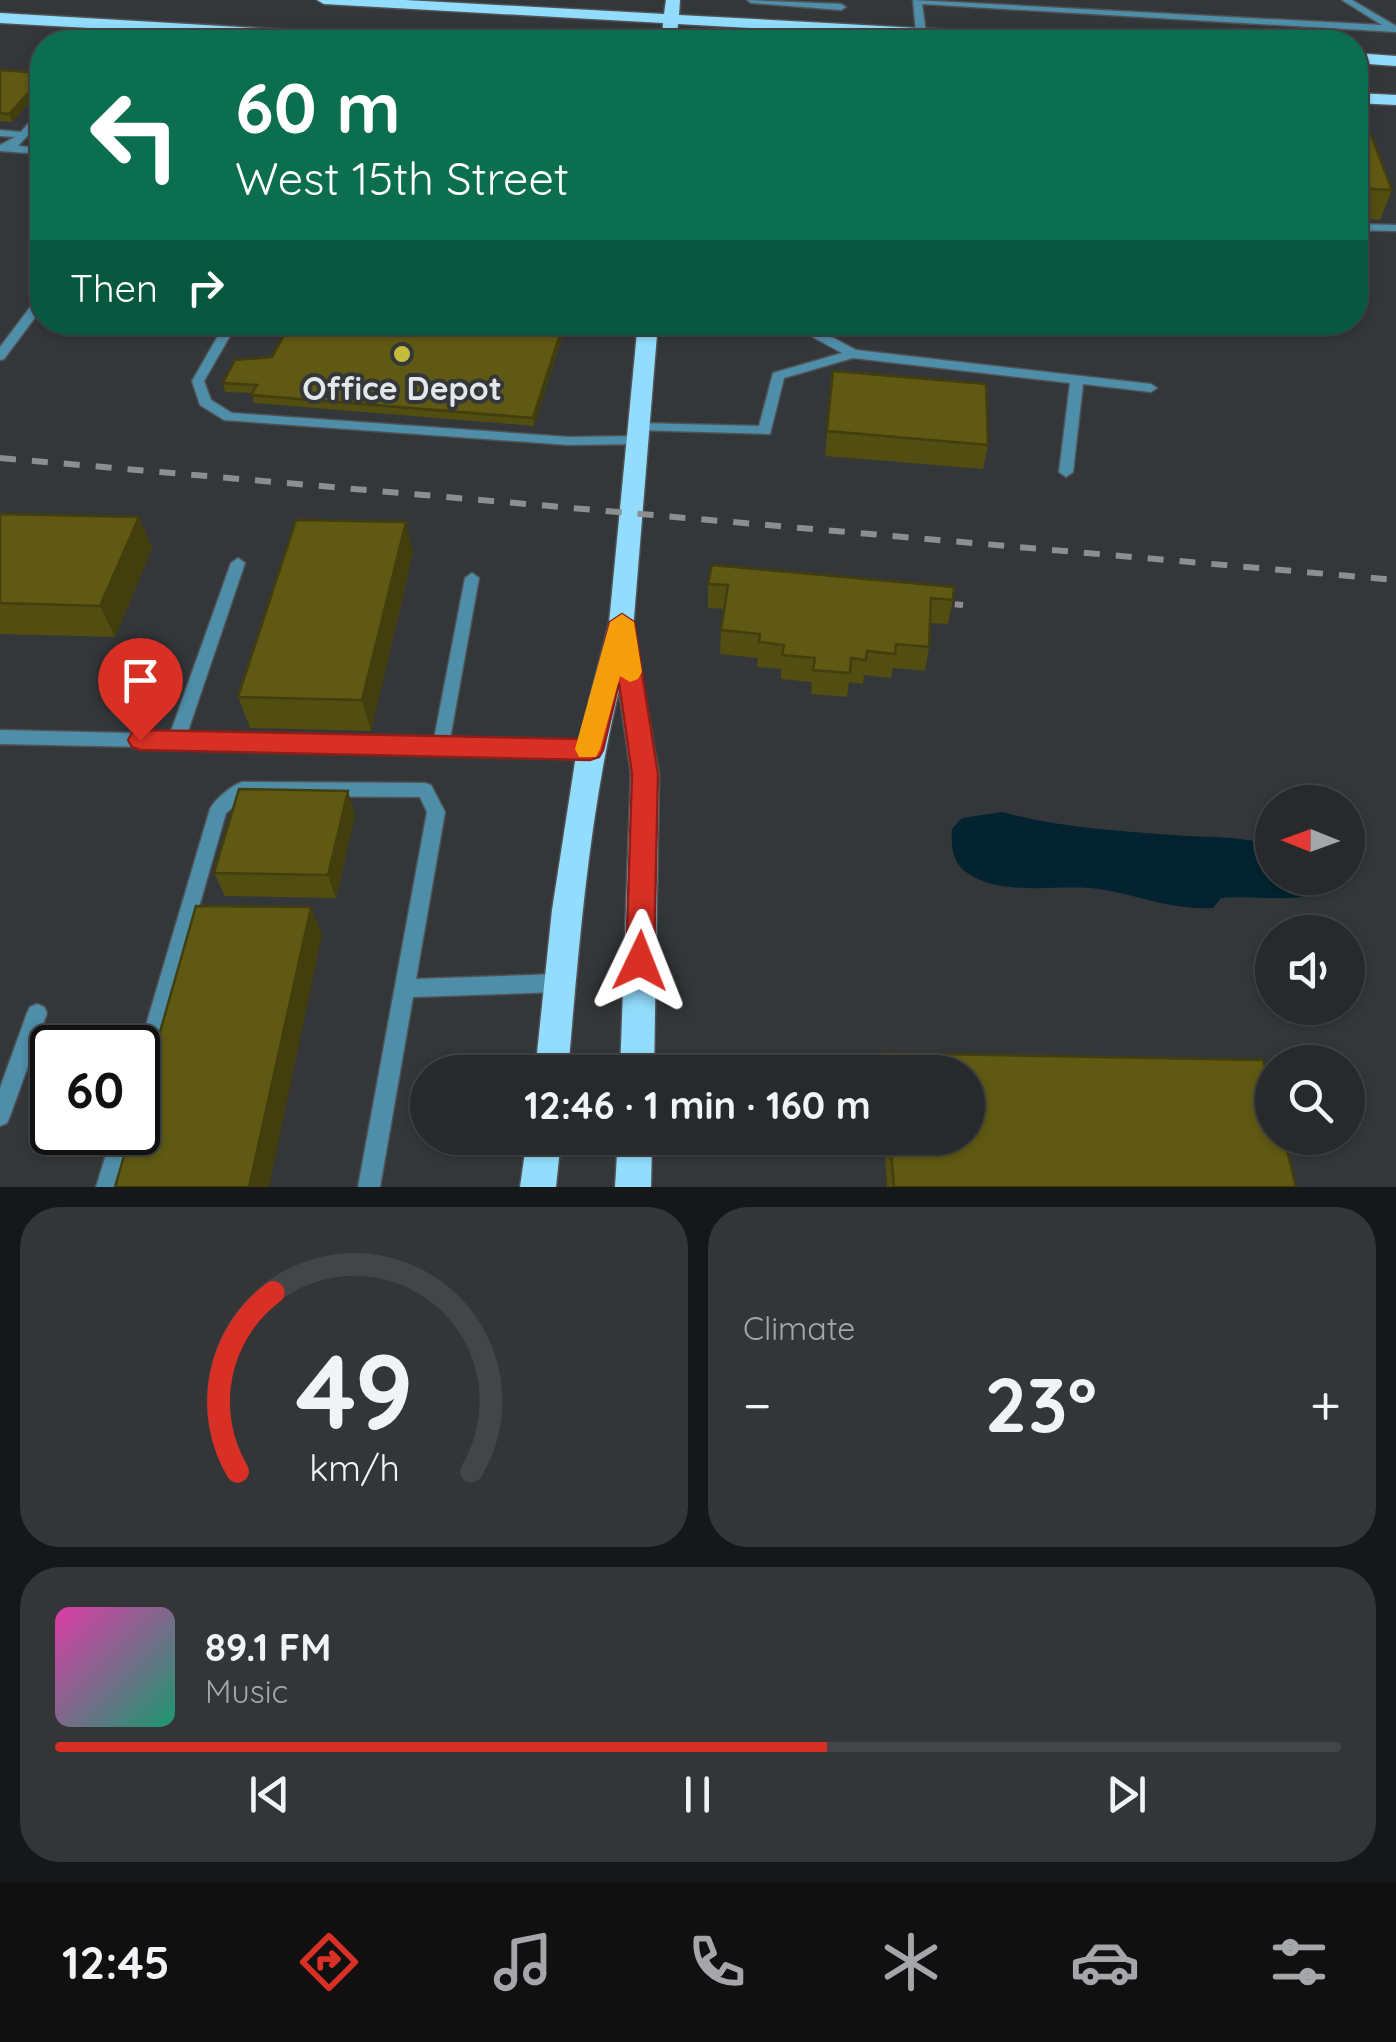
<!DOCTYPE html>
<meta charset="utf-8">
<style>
:root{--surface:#27292b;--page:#333537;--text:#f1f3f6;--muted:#a4a6a9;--line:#434547;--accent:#d93025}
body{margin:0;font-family:Quicksand,sans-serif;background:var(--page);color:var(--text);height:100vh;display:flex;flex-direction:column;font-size:38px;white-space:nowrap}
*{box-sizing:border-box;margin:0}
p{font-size:32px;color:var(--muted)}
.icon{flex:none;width:55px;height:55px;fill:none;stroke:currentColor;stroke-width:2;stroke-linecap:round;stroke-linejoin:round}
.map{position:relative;height:1187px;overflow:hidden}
.panel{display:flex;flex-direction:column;gap:20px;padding:20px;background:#151718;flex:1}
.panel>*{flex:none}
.guide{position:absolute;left:30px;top:30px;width:1338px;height:305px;border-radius:40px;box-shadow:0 2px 8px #0004,0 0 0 2px var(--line);background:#0b6e4f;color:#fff;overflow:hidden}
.needle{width:65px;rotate:271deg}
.tools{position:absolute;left:1255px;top:785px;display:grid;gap:20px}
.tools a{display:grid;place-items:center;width:110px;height:110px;border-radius:50%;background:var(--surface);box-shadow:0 2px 8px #0004,0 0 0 2px var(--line);font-size:50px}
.speed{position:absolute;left:30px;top:1025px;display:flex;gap:20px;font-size:50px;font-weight:700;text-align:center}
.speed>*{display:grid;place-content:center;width:130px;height:130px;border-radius:50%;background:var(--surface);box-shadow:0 2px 8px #0004,0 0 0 2px var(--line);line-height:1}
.speed .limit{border:5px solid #111;border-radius:15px;background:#fff;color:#111}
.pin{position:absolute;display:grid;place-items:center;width:85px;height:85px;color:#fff;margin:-102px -42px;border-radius:50% 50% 50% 0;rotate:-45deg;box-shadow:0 0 10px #0007}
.pin .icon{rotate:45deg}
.me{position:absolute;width:110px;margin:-55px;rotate:2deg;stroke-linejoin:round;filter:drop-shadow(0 0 8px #0008)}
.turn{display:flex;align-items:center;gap:35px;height:210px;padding:0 40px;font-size:45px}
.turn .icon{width:130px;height:130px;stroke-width:2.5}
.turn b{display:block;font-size:70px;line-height:85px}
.then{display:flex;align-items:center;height:95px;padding:0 40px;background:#0003;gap:20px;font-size:38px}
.big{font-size:75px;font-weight:800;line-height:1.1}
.panel .card{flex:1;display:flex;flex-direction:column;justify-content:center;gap:15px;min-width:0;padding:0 35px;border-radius:40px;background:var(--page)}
.panel .dial{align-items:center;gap:0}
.dial svg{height:260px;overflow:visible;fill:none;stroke:var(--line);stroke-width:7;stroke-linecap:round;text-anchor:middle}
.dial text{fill:var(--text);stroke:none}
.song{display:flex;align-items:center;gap:30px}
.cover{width:120px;height:120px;border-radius:15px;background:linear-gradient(135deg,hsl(320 70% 55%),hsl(160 70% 35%))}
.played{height:10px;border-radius:5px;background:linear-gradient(90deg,var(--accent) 60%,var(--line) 60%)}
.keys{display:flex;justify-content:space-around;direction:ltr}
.heat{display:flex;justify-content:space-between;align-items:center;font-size:55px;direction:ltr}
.panel .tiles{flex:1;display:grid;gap:20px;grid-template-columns:1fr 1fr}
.card:last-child{grid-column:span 2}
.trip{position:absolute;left:410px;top:1055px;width:575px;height:100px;border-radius:50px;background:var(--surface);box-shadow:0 2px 8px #0004,0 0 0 2px var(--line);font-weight:800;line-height:100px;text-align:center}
.dock{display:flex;height:160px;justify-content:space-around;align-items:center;background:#101011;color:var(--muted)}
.dock .icon{width:70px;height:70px}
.dock .current{color:var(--accent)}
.dock b{font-size:45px;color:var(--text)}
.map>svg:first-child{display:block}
.water{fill:#02232f}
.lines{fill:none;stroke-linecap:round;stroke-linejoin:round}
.lane-casing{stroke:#505355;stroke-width:3}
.primary-casing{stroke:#505355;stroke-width:3}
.lane{fill:#4e8ea8;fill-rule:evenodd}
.primary{fill:#92ddfd;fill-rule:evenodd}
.rail{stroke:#8c8e90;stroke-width:6;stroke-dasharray:16 16;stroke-linecap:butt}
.wall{fill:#524d10}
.shaded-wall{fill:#423e0d}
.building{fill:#5f5913;stroke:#423e0d;stroke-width:2.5}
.route{fill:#d93025;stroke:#8d1f18;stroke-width:2.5}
.slow{fill:#f59e0b}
.poi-dot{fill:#c6bc3c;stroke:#343739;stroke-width:4}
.labels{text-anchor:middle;stroke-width:8;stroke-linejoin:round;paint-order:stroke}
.poi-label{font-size:32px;font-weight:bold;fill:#e4e6e7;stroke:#343739}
</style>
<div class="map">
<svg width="1396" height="1187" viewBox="0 0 1396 1187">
<rect width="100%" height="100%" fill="#343739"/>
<path class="water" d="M1002,812C1057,827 1115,831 1172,835C1212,838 1232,835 1272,845V878H1313L1312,895C1283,902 1251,895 1221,898L1213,908C1174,910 1143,897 1105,890C1063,882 1002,899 966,872C952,862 951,845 952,829L962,818Z"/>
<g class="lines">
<g class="lane-casing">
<g id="lane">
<polygon points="747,0 841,4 846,7 841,10 751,3"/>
<polygon points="913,0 1382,25 1342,0 1352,0 1396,26 1396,32 922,4 926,33 921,36 916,33"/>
<polygon points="120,23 128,25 112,42 103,42"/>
<polygon points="42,111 42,120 18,146 42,148 42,154 0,151 0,145 15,137 0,136 0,130 21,132 38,112"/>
<polygon points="1355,111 1360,114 1371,140 1370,142 1355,142 1355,136 1359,136 1355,126"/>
<polygon points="1355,224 1396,225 1396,231 1355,230"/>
<polygon points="38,297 42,297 42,308 4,359 0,360 0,347"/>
<polygon points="226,322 238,322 204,381 211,400 232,413 569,437 638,436 645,440 638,444 569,445 224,420 200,405 192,381"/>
<path d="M768,322C805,322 825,333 856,350L1151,384L1157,388L1151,392L1083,384L1073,472L1066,477L1059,472L1070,383L853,358L784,378L770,434L634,430L632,427L639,423L759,426L773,373L842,353L809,335Z"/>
<polygon points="238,558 245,563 187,734 434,739 465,578 472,573 479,578 450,739 591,742 597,744 599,749 597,754 591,756 0,744 0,730 170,734 231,563"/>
<path d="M242,782L425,783L431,785L445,812L416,979L560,974L567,977L569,983L567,989L560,992L413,997L380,1187H358L427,812L420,797L246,796L226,813L148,1084L145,1091L138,1094V1052L210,809C216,798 231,786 242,782Z"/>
<polygon points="37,1004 44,1007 47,1013 10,1116 7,1123 0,1126 0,1088 27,1013 30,1007"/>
<polygon points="113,1132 133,1132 118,1187 96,1187"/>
</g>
</g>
<g class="primary-casing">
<g id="primary">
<polygon points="317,0 405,0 664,14 666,0 680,0 679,15 1084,37 1092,42 1009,42 678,24 676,42 662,42 663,23 324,4"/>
<polygon points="0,13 413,37 421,42 341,42 0,23"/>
<polygon points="1355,53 1396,56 1396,66 1355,63"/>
<polygon points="1355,93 1396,95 1396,105 1355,103"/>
<path d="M638,322H658L633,630L659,774L654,1072H620L631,774L619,690C589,815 579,944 568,1072H535L552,910L577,749L609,623Z"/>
<polygon points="527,1138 561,1138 556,1187 520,1187"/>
<polygon points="618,1138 652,1138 651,1187 615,1187"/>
</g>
</g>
<use href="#lane" class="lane"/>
<use href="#primary" class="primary"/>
<g class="rail">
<polyline points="0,458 1396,580"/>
<polyline points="923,601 963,605"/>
</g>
</g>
<g class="wall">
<polygon points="0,70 42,73 42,88 12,122 0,121"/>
<polygon points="1355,134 1392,190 1380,220 1355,218"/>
<polygon points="567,322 534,426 254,403 252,393 225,392 223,383 272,357"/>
<polygon points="833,371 988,445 983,469 825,456"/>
<polygon points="0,514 139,517 152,548 115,637 0,634"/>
<polygon points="413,553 371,731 250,728 238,697"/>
<polygon points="708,584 953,600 948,624 930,623 929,647 925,671 893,668 891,678 864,675 863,684 849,682 847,697 811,694 812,682 781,679 781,669 757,667 758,658 720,654 721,630 724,609 708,608"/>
<polygon points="355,815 336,898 225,896 214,873"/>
<polygon points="883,1053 1263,1060 1272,1095 1272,1138 1284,1138 1296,1187 887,1187 884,1138 968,1138 968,1072 879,1072"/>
</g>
<g class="shaded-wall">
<polygon points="42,78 42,88 12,122 9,114"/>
<polygon points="564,322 567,322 534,426 533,418"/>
<polygon points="139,517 152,548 115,637 100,606"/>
<polygon points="406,522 413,553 371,731 362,700"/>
<polygon points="348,791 355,815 336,898 328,875"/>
<polygon points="311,907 322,935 269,1187 249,1187"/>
</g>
<g class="building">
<polygon points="0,70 42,73 42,78 9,114 0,113"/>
<polygon points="1355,134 1371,135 1392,190 1355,188"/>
<polygon points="291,322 564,322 533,418 251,395 257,385 223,383 235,360 272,357"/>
<polygon points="833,371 986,384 988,445 827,431"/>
<polygon points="0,514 139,517 100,606 0,603"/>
<polygon points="296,520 406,522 362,700 238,697"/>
<polygon points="712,565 954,587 953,600 931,598 929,647 896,644 895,654 867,651 866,660 851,658 850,673 813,670 815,658 782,655 784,645 759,642 760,634 721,630 728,585 708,584"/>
<polygon points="239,789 348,791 328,875 214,873"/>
<polygon points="196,906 311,907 249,1187 115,1187 131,1132 138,1132 138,1109"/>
<polygon points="883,1053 1263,1060 1272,1095 1272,1138 1284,1138 1296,1187 894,1187 890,1138 968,1138 968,1072 885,1072"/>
</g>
<polygon class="route" points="622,614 634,622 658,774 654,961 650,970 640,974 630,970 626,961 632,774 619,683 603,750 599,757 590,760 140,750 132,747 128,740 132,733 140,730 581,739 610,622"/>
<polygon class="slow" points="622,614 634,622 642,672 638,679 630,682 620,676 600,749 596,757 579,757 575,749 610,622"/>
<circle class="poi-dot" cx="402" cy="354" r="10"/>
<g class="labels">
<g class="poi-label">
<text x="402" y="400">Office Depot</text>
</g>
</g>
</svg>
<div class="tools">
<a><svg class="needle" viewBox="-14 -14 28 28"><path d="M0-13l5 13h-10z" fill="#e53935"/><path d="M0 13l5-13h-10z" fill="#a4a6a9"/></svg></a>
<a><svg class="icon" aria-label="sound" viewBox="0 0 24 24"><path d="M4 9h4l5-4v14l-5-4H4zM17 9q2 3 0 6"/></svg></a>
<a><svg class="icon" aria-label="search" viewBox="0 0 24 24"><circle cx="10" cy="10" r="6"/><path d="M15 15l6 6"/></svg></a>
</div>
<div class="speed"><div class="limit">60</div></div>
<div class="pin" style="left:140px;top:740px;background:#d93025"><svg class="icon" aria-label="arrive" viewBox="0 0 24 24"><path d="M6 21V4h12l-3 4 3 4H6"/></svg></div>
<svg class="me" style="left:640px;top:961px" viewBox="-20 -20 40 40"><path d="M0-17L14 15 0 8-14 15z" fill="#d93025" stroke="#fff" stroke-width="4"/></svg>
<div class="trip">12:46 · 1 min · 160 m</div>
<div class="guide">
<div class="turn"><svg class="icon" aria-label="left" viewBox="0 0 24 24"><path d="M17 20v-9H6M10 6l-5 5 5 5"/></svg><div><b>60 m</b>West 15th Street</div></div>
<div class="then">Then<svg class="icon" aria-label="right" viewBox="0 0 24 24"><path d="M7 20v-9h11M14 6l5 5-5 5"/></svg></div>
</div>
</div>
<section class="panel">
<div class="tiles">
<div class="card dial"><svg viewBox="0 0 100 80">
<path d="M14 69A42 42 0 1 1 86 69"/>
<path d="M14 69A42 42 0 0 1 25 14" stroke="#d93025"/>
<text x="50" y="56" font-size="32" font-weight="700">49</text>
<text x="50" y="72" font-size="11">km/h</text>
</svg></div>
<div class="card"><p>Climate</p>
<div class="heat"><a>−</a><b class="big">23°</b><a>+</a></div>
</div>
<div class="card">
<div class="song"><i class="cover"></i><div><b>89.1 FM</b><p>Music</p></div></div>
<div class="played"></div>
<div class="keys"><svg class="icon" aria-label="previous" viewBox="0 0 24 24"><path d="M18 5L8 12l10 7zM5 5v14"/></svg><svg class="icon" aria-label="pause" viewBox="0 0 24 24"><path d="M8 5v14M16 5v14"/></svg><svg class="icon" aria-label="next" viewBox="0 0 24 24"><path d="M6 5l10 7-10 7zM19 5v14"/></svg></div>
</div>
</div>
</section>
<nav class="dock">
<b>12:45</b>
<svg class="icon current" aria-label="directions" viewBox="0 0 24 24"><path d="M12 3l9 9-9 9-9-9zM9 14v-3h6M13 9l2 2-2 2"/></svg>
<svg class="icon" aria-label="music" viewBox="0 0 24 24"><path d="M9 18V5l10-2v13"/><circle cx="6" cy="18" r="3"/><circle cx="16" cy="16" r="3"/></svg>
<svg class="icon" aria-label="phone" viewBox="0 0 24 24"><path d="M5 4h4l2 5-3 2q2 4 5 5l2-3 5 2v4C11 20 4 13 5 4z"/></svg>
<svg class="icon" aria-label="climate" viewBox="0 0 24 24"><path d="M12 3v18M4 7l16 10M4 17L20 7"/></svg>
<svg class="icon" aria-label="car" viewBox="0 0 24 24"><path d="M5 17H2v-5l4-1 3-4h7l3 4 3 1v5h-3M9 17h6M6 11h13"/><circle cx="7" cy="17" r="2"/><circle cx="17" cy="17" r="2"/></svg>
<svg class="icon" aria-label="filters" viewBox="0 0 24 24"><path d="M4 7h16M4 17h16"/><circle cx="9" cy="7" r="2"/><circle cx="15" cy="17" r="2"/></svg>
</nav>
